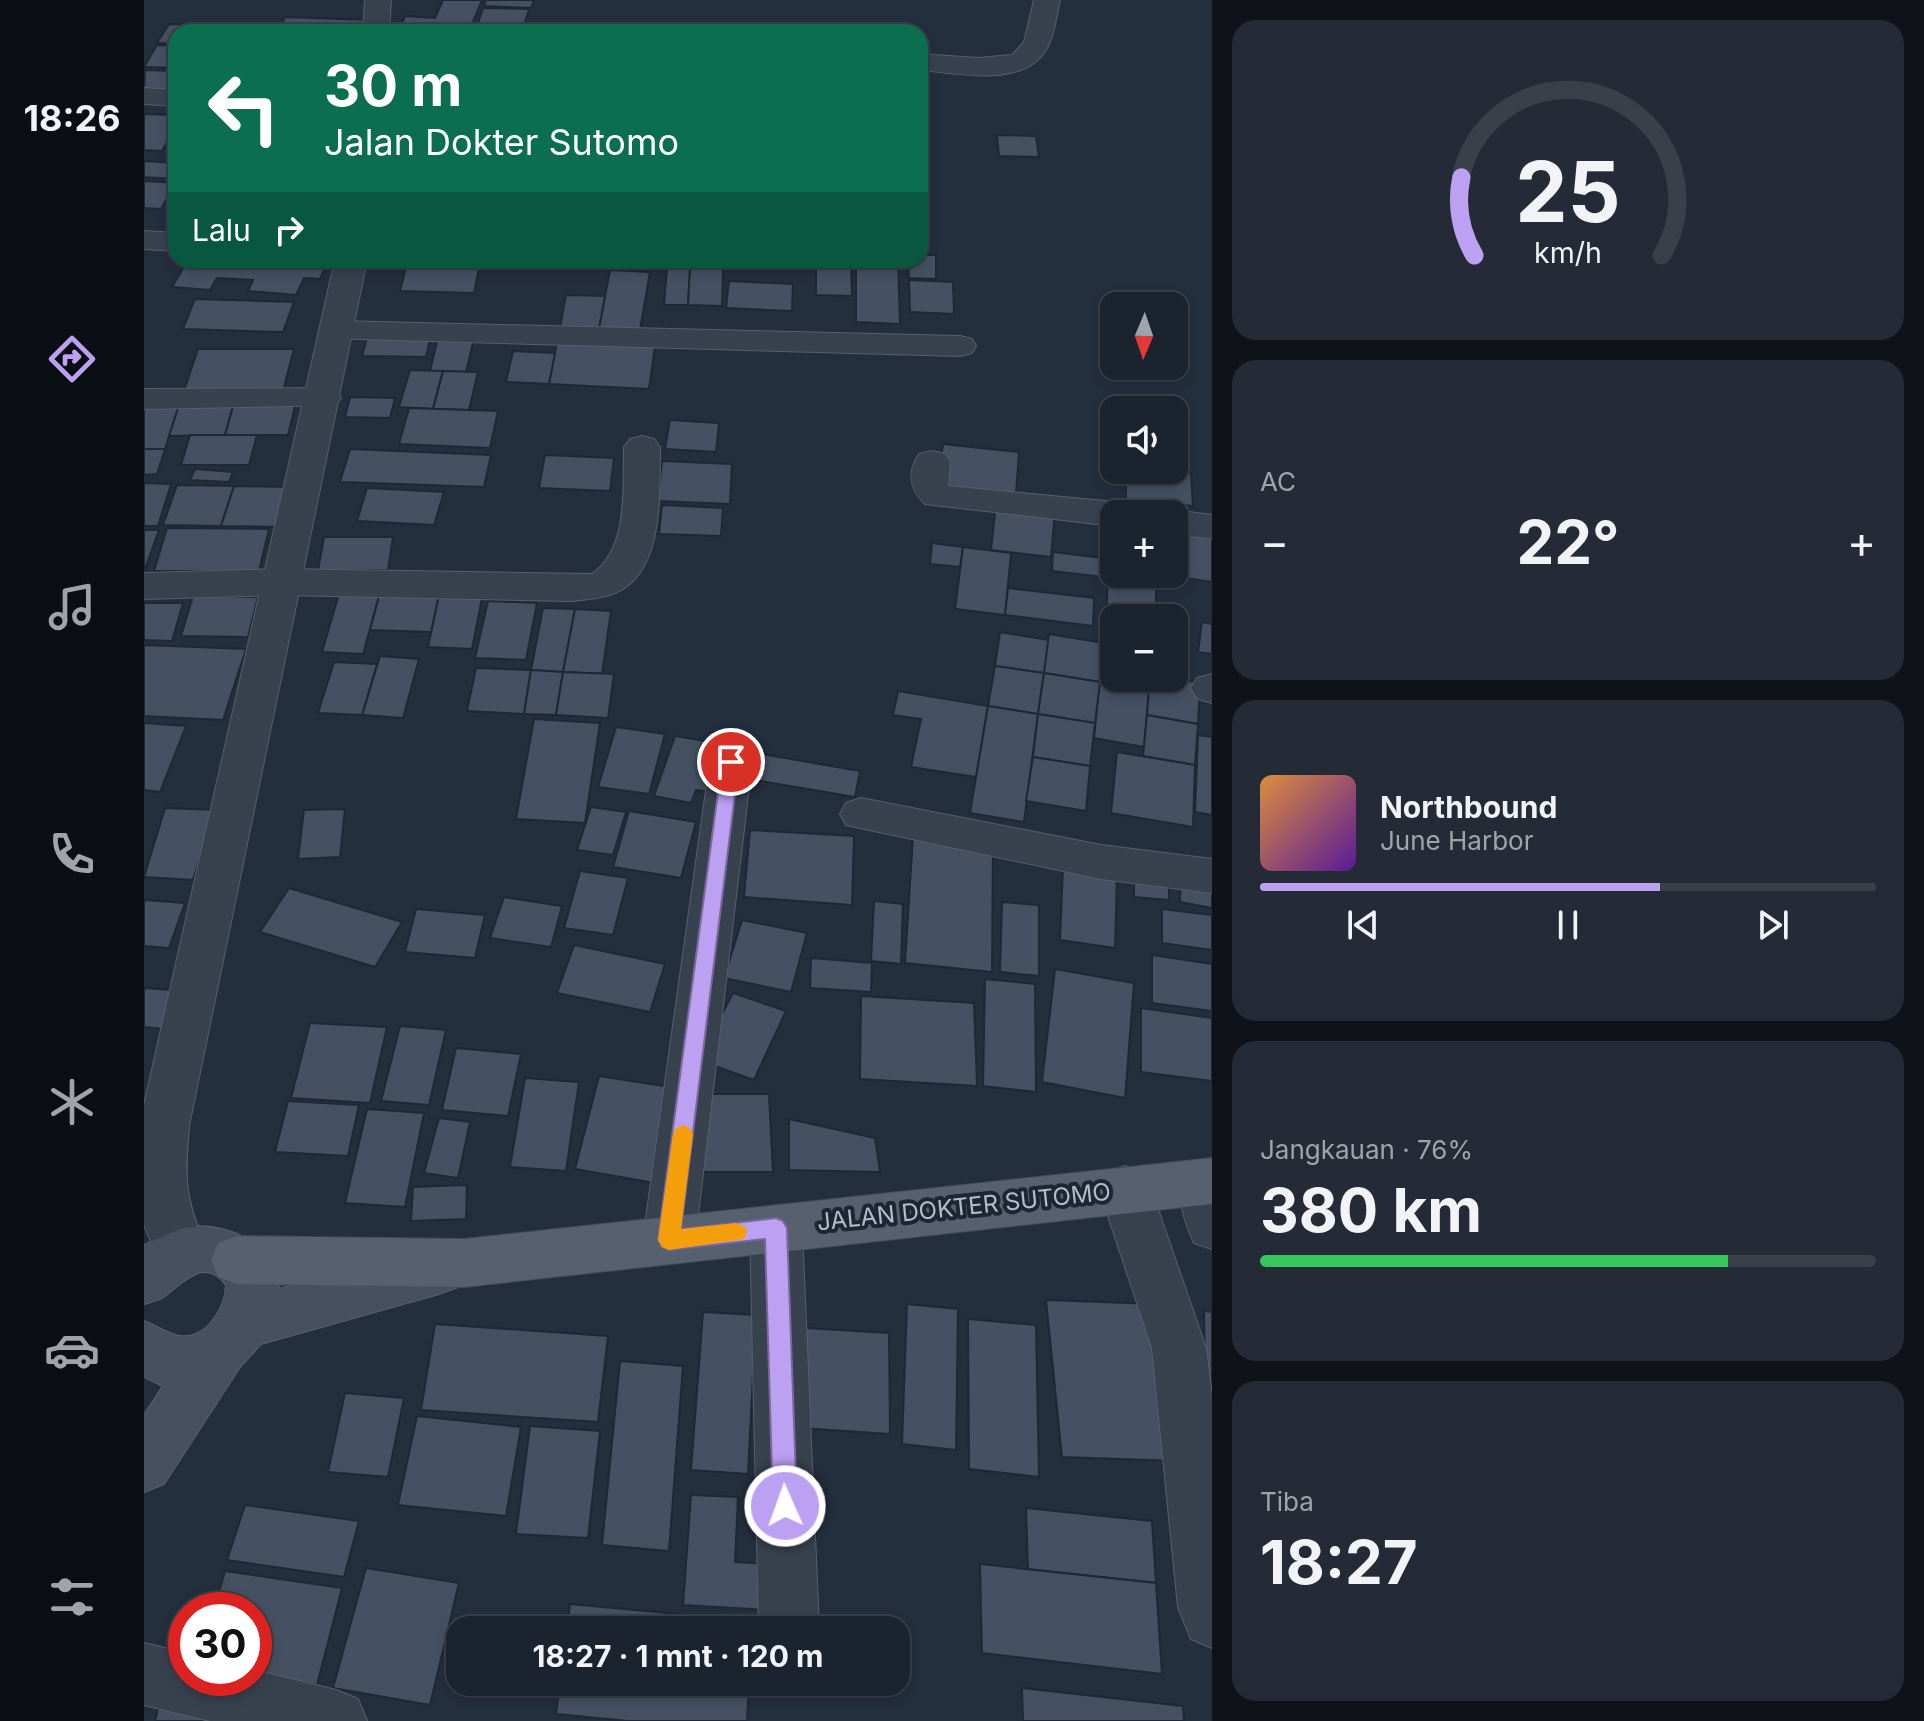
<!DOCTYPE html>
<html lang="id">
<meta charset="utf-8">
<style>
:root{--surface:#1b232e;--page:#242b36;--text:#f1f3f6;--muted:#a0a4aa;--line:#39404a;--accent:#bca0f2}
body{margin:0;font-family:Inter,sans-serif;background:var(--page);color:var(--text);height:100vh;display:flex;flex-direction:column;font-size:30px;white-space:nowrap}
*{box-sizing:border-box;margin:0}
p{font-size:26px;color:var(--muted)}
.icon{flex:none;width:44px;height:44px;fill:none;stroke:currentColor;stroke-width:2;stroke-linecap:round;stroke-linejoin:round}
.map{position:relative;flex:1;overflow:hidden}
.side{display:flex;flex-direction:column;gap:20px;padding:20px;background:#0f1319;width:712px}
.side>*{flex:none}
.hud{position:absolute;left:24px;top:24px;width:760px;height:244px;border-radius:24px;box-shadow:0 4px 12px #0003,0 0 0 2px var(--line);background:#0b6e4f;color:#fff;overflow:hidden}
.needle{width:52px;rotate:182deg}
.tools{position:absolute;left:956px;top:292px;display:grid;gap:16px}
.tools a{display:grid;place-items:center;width:88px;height:88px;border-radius:16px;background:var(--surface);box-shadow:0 4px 12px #0003,0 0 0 2px var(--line);font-size:40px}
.speed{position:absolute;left:24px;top:1592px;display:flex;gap:16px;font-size:40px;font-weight:700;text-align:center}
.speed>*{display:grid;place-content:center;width:104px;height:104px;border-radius:50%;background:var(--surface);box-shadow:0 4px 12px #0003,0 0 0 2px var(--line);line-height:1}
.speed .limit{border:12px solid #d22;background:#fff;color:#111}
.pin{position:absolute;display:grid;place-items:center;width:68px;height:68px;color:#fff;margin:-34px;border:4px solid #fff;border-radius:50%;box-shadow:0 2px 8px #0007}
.me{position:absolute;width:88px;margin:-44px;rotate:358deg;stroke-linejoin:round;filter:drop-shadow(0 0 6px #0008)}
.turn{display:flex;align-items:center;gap:28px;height:168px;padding:0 24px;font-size:36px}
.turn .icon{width:104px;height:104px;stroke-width:2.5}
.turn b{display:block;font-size:56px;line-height:68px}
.then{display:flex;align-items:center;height:76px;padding:0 24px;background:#0003;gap:16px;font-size:30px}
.big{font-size:60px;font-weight:700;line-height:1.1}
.side .widget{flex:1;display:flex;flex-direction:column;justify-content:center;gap:12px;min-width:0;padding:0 28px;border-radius:24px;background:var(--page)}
.side .dial{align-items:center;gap:0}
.dial svg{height:208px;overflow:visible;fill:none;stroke:var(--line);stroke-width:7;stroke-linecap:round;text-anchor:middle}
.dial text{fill:var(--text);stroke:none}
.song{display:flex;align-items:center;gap:24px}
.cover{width:96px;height:96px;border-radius:12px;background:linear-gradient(135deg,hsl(30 70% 55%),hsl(270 70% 35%))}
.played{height:8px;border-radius:4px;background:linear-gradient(90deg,var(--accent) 65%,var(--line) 65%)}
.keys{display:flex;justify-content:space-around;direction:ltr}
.heat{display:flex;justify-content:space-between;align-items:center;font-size:44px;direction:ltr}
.charge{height:12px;border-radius:6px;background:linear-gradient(90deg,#34c759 76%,var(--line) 0)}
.trip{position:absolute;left:302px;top:1616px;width:464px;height:80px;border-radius:24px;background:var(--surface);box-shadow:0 4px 12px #0003,0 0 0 2px var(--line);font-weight:700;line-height:80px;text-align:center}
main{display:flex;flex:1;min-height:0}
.tabs{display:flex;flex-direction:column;width:144px;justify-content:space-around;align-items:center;background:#0b0e12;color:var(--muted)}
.tabs .icon{width:56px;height:56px}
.tabs .active{color:var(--accent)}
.tabs b{font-size:36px;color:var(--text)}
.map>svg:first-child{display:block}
.building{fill:#455162;stroke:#1f2835;stroke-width:2}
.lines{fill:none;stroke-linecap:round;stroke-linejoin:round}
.minor-casing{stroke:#565f6c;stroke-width:2}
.tertiary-casing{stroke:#565f6c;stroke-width:2}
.secondary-casing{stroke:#565f6c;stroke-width:2}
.primary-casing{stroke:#414a57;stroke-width:2}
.minor{fill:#38414e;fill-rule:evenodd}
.tertiary{fill:#38414e;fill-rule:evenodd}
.secondary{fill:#465061;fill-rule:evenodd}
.primary{fill:#56606e;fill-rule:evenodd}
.route{fill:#bca0f2;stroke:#7a689d;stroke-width:2}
.slow{fill:#f59e0b}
.labels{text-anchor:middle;stroke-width:8;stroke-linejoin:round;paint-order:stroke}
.street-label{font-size:24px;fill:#b4bcc9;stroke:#1d2633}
</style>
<main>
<nav class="tabs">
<b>18:26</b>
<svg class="icon active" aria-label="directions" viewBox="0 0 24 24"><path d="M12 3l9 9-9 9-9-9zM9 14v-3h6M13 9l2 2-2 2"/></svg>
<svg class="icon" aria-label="music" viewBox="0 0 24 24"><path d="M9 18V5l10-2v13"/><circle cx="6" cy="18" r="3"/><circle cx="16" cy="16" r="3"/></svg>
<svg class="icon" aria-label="phone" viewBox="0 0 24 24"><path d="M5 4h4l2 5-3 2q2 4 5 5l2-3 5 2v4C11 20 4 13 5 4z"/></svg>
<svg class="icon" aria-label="climate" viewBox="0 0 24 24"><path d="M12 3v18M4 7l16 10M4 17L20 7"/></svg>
<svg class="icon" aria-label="car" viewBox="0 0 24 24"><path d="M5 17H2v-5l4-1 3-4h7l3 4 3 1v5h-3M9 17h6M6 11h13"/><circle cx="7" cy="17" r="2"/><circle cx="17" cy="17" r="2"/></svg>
<svg class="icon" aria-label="filters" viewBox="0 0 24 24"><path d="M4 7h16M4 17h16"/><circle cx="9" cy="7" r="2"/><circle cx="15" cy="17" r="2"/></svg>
</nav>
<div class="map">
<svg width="1068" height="1721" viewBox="0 0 1068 1721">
<rect width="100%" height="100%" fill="#242f3e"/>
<g class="building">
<polygon points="299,0 338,0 325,32 254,32 261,16 291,18"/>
<polygon points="342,0 390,0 387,8 340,6"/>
<polygon points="339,8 385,9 378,32 331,32"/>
<polygon points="141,17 226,20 220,32 134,32"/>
<polygon points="25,24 75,26 72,32 32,32 32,44 13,43"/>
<polygon points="13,45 32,46 32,68 0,67"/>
<polygon points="1,70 32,71 32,95 0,93"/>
<polygon points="0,114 32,115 32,126 18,151 0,150"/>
<polygon points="853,135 892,136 895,157 855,156"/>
<polygon points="0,161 32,163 32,179 0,177"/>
<polygon points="0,181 32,183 17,209 0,208"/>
<polygon points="776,255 792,255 792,279 765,278 764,260 776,260"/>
<polygon points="44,260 185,260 176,279 160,278 152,295 104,291 109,280 73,278 66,290 28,287"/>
<polygon points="268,260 320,260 319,265 267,264"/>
<polygon points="332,260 378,260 376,268 330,267"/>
<polygon points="646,260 707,260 708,296 672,295 672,263"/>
<polygon points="712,260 754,260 756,324 712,322"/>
<polygon points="262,267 335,268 330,293 256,291"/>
<polygon points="523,268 546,269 544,305 520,305"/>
<polygon points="546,269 579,269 578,306 544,305"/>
<polygon points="466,270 506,272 496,330 455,328"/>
<polygon points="765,280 809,282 810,314 766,312"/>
<polygon points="585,281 649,284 648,311 582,308"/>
<polygon points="422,295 461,296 455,328 416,327"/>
<polygon points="51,299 150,302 139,332 39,329"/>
<polygon points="224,334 287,335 282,357 218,356"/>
<polygon points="294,338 330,339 322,372 286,371"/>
<polygon points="413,342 511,346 505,389 405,384"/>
<polygon points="54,349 150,349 139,391 40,391"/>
<polygon points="369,351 411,353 405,384 362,382"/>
<polygon points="266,370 299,371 289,409 255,407"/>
<polygon points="299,371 334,372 325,410 289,409"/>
<polygon points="206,397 251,398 246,418 201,417"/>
<polygon points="36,402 21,449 0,449 0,403"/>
<polygon points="36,402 90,403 81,435 25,436"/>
<polygon points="152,402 144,435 81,435 90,403"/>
<polygon points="265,408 354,411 346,448 255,444"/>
<polygon points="960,419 970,420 970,436 958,434"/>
<polygon points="526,420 575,423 572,452 521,449"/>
<polygon points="46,435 113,435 105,465 37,465"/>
<polygon points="799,444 875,452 872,494 794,486"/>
<polygon points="0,449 21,449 13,474 0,475"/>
<polygon points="206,449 347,455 340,487 196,482"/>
<polygon points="401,455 470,458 466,491 395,488"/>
<polygon points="518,461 588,464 586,504 514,501"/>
<polygon points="51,469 89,472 85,482 46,480"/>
<polygon points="982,470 1047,473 1049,506 982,500"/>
<polygon points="0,483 27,484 14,526 0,526"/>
<polygon points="33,485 90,486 77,526 19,525"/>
<polygon points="90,486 145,487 134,527 77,526"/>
<polygon points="223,488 300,492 290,525 213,521"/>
<polygon points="852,503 911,510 907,557 847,550"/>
<polygon points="518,505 579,508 577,536 515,534"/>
<polygon points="23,528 125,529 115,571 10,571"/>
<polygon points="0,530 15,530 0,572"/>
<polygon points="1030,531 1068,536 1068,582 1022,575 1030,574"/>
<polygon points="180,537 249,537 244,570 174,570"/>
<polygon points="788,543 819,547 816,567 786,564"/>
<polygon points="819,547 867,553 861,615 811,609"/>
<polygon points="909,552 959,558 959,577 908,571"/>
<polygon points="964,572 1012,578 1012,618 970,618 970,631 962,630"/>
<polygon points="197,587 237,589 219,654 178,652"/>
<polygon points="864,588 950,598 949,626 861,615"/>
<polygon points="237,589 296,591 287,632 226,630"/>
<polygon points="296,591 338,598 328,649 284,647"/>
<polygon points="49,596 114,597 104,637 37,636"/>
<polygon points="344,601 393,603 382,660 331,658"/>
<polygon points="0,603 39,603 28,641 0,640"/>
<polygon points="399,608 431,609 419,672 387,670"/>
<polygon points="431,609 467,611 458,674 419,672"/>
<polygon points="1058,622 1068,624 1068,654 1054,652"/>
<polygon points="856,632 905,640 900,673 851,666"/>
<polygon points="905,634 960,643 956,682 900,673"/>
<polygon points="0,645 102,649 79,720 0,716"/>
<polygon points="236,656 275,659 259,718 218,715"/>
<polygon points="190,662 233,664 218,715 174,713"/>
<polygon points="851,666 900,673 894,714 844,706"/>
<polygon points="957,667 970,669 970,678 1006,678 1000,747 950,738"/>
<polygon points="332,668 387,670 380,714 323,711"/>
<polygon points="387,670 419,672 412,715 380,714"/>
<polygon points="419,672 470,674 464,718 412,715"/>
<polygon points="900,673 956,682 951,723 894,714"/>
<polygon points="1006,678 1056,682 1054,724 1003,715"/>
<polygon points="754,691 844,706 832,777 767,767 777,719 749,715"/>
<polygon points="844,706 894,714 880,822 826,813"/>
<polygon points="894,714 951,723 946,766 889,757"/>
<polygon points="1003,715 1054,724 1051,765 999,756"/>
<polygon points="390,719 456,723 441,823 372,819"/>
<polygon points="0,723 42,726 16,792 0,790"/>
<polygon points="472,727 521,734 505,794 454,787"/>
<polygon points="1054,735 1068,737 1068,815 1051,812"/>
<polygon points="531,736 567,742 561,762 578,765 569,792 552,790 547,803 510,796"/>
<polygon points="973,752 1051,765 1049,827 967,813"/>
<polygon points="612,753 716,771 711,797 604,779"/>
<polygon points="889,757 946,766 942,811 882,801"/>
<polygon points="447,807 482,812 469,855 433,850"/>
<polygon points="21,808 71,810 49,880 0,877"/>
<polygon points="201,809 196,857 154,859 160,810"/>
<polygon points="485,811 552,822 537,878 469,867"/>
<polygon points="606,830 710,836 708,905 600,897"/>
<polygon points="769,836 849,844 848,972 761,963"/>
<polygon points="919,867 973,874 971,948 916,940"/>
<polygon points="436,871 484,878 469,935 420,928"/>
<polygon points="1037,874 1068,880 1068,908 1036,902"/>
<polygon points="990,877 1025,881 1025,900 990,897"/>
<polygon points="145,888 258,922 231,967 116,932"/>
<polygon points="360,897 418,906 407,947 346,938"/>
<polygon points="0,900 41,903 25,948 0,946"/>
<polygon points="730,901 759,904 757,964 727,961"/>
<polygon points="858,902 895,905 895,976 856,972"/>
<polygon points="272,909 341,915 331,958 261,952"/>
<polygon points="1018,909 1068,915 1068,950 1018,943"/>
<polygon points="598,920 663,933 647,992 580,978"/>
<polygon points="430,945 521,964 506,1012 413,993"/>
<polygon points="1008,955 1068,964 1068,1011 1008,1003"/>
<polygon points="667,958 728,963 727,992 666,988"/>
<polygon points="911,969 990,983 981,1098 898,1082"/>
<polygon points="841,979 891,984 892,1092 839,1086"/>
<polygon points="0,988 41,991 27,1030 0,1027"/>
<polygon points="589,993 642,1011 610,1080 554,1060"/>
<polygon points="717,996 830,1003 833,1086 716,1079"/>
<polygon points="997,1008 1068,1018 1068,1081 997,1072"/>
<polygon points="166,1023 243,1027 226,1103 147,1098"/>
<polygon points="256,1026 302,1030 285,1105 237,1101"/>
<polygon points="312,1048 377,1054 364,1116 298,1110"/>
<polygon points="455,1076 532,1088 511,1183 431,1169"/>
<polygon points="381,1078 435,1082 422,1171 366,1167"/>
<polygon points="558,1094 625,1094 629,1172 559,1172"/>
<polygon points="144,1101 215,1105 204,1156 131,1152"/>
<polygon points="223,1109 280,1113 261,1207 201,1203"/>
<polygon points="295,1118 326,1122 314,1178 280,1173"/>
<polygon points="645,1119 731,1138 736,1172 645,1170"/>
<polygon points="323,1185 322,1219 267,1221 269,1187"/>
<polygon points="902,1300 1012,1304 1035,1461 918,1457"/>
<polygon points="763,1304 814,1309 812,1450 758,1444"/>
<polygon points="1060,1311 1068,1312 1068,1546 1064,1545"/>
<polygon points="559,1312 612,1315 604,1474 547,1470"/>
<polygon points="824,1319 892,1325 895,1477 825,1469"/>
<polygon points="291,1324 464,1336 454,1422 277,1410"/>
<polygon points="646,1327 745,1333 746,1434 642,1427"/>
<polygon points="476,1361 539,1366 525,1551 458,1545"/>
<polygon points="201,1393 260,1398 244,1477 184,1472"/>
<polygon points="273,1416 377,1427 362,1516 254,1505"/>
<polygon points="386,1426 456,1431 444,1538 372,1534"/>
<polygon points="547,1495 594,1497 591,1562 625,1564 624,1610 539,1605"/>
<polygon points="101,1505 215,1521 200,1577 83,1560"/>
<polygon points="882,1508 1008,1521 1012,1583 884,1569"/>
<polygon points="836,1564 1012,1583 1018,1674 838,1653"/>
<polygon points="222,1568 315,1583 286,1705 189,1688"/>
<polygon points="81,1571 198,1588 173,1685 110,1675 110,1610 70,1610"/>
<polygon points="426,1604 609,1621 608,1630 423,1630"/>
<polygon points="416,1682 605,1682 603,1721 484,1721 412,1714"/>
<polygon points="878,1688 1039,1706 1040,1721 879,1721"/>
<polygon points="15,1705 104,1721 11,1721"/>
</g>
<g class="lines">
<g class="minor-casing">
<g id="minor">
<path d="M890,0H916C912,16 911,34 903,48C881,89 814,73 776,70V54L834,58L868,55L880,42Z"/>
<polygon points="0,88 32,90 32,106 0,104"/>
<polygon points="0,231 32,233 32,251 0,249"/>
<polygon points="193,321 816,336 828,339 832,346 828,353 816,356 181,338 177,331 181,324"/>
<polygon points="180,388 192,391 197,398 192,405 0,409 0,389"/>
<path d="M498,436L510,439L516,447C515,491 521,573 471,593C457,599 442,599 428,601L140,595L0,599V573L140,569L448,574C485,549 479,487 480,447L486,439Z"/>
<path d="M788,451L801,454L806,462L804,486L971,502L984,506L989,514H970V526L781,504C765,489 763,473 775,454Z"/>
<polygon points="1030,510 1068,515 1068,539 1030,534 1030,514 1017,514"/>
<polygon points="1068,674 1068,703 1054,699 1047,688 1053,678"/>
<polygon points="587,747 602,751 608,762 551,1240 543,1257 525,1264 507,1257 499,1240 566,762 572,751"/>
<polygon points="717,798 957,845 1068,859 1068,893 957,879 702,825 696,814 702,803"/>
<path d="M1059,1159L1068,1163V1249L1050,1243C1039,1219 1030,1190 1041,1166Z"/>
<polygon points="981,1166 999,1173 1007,1189 1062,1348 1068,1395 1068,1648 1047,1639 1034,1607 1008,1348 955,1189 963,1173"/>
<polygon points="632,1205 650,1211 658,1228 675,1630 615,1630 606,1228 614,1211"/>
<polygon points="0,1643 42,1653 42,1678 110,1678 110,1670 192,1690 214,1699 223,1721 66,1721 0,1705"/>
</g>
</g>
<g class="tertiary-casing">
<g id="tertiary">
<polygon points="221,0 247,0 245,32 219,32"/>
<path d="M191,260H223L45,1126C40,1181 41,1201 64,1252L57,1269L38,1276L19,1269L0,1225V1105Z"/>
</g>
</g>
<g class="secondary-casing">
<path id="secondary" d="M54,1226C91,1227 135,1247 135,1289L295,1246L314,1253L321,1270L314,1287L295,1294L117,1344L96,1367L20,1484L0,1492V1415L19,1386L0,1377V1321C11,1325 25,1335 36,1336C63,1339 81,1309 82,1285C60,1254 36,1286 18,1298C13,1301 5,1302 0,1304V1245L36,1229Z"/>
</g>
<g class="primary-casing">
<polygon id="primary" points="1068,1158 1068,1204 320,1287 93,1284 74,1277 67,1260 74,1243 93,1236 320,1239"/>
</g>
<use href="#minor" class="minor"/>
<use href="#tertiary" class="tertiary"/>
<use href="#secondary" class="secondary"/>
<use href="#primary" class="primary"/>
</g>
<polygon class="route" points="587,755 595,762 537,1229 632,1218 639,1221 643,1228 653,1506 649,1515 641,1518 632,1515 629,1506 621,1239 525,1250 518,1247 514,1240 578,762"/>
<polygon class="slow" points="539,1125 546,1128 549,1134 537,1229 592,1223 600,1226 603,1232 600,1239 525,1250 518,1247 514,1240 529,1134 532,1128"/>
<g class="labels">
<g class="street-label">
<text transform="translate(820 1207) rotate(-6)" y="8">JALAN DOKTER SUTOMO</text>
</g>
</g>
</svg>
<div class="tools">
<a><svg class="needle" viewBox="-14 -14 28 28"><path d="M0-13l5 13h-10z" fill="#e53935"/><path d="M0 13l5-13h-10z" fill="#a0a4aa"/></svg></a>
<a><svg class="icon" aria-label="sound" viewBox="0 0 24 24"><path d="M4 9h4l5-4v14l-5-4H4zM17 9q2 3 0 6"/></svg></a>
<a>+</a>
<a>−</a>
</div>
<div class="speed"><div class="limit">30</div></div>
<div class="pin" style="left:587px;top:762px;background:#d93025"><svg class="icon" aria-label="arrive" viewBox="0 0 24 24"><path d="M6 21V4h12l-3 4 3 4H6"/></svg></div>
<svg class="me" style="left:641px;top:1506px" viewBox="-20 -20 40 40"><circle r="17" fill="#bca0f2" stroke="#fff" stroke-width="3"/><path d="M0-11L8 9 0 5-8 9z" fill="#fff"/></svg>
<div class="trip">18:27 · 1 mnt · 120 m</div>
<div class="hud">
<div class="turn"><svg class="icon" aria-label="left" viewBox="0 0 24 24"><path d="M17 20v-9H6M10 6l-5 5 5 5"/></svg><div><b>30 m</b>Jalan Dokter Sutomo</div></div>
<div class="then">Lalu<svg class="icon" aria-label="right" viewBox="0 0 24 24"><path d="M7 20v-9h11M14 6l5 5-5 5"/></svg></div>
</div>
</div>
<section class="side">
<div class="widget dial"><svg viewBox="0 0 100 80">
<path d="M14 69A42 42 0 1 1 86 69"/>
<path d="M14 69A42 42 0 0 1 9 39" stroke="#bca0f2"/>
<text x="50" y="56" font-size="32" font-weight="700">25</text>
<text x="50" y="72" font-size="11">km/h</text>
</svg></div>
<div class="widget"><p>AC</p>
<div class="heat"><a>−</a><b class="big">22°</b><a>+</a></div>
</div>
<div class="widget">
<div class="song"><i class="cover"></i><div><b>Northbound</b><p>June Harbor</p></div></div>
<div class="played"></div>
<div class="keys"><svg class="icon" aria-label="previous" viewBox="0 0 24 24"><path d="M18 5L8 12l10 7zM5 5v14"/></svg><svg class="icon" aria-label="pause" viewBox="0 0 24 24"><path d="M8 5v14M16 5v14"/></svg><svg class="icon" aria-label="next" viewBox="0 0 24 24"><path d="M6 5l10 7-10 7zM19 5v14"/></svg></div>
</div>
<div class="widget"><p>Jangkauan · 76%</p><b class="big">380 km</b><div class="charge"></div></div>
<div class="widget"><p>Tiba</p><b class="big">18:27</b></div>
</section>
</main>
